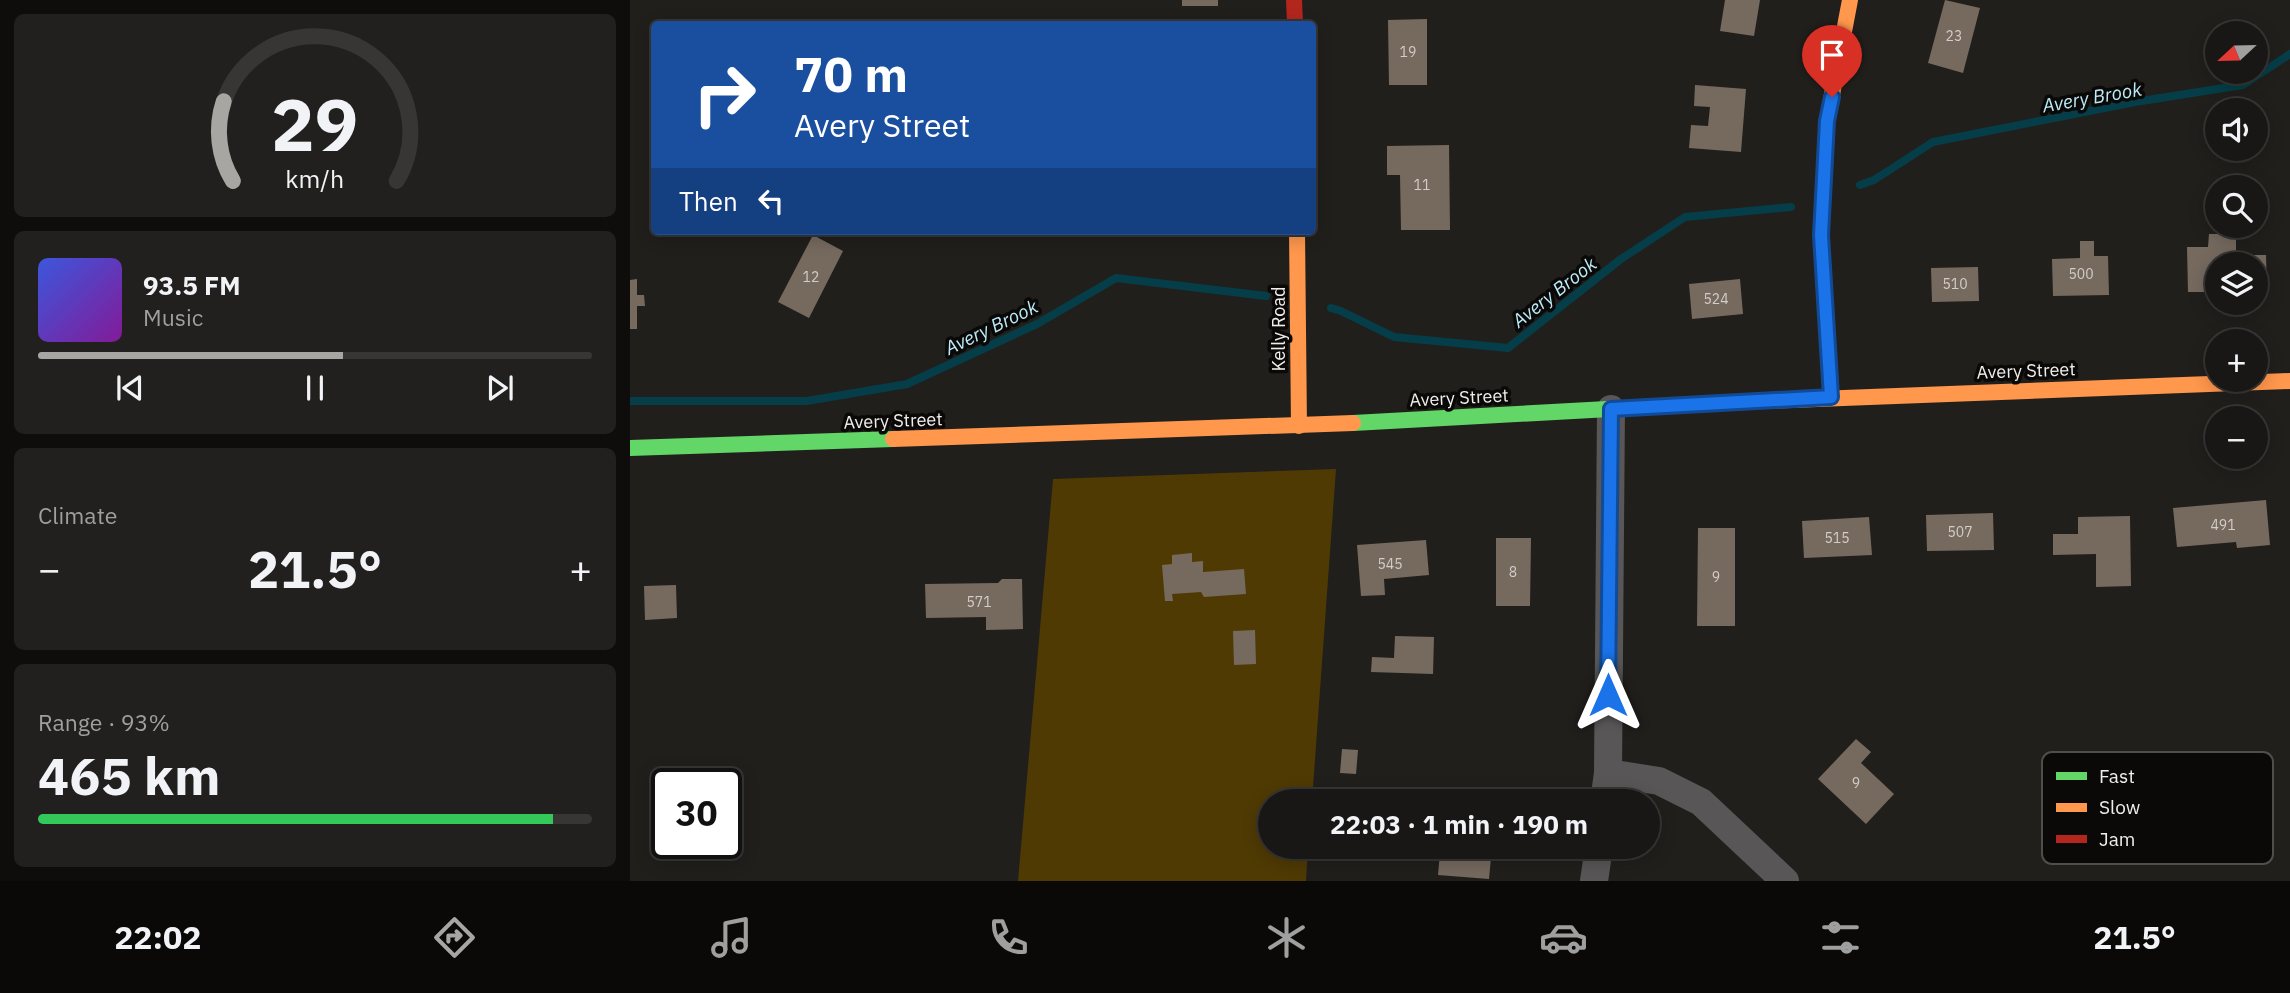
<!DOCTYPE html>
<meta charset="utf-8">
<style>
:root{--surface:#191715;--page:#22201e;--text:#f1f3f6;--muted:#9f9fa0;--line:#373634;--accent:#a8a6a3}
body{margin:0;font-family:"IBM Plex Sans",sans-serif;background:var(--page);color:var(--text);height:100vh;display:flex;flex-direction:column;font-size:26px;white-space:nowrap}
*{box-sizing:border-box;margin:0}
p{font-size:23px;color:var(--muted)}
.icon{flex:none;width:38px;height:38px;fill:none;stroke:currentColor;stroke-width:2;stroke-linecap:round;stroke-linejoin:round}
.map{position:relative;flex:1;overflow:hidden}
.details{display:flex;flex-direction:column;gap:14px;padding:14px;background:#0e0d0c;width:630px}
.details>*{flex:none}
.top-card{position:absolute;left:21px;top:21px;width:665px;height:214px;border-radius:7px;box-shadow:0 4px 18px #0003,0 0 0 2px var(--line);background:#1a4fa0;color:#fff;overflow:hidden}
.needle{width:46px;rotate:248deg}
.fabs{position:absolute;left:1575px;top:21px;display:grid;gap:14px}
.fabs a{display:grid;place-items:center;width:63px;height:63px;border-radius:50%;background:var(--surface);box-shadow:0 4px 18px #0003,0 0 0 2px var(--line);font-size:35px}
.speed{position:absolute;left:21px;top:768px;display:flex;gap:14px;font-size:35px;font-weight:700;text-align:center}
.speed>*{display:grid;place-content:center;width:91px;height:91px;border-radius:50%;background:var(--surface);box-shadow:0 4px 18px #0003,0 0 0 2px var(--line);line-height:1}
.speed .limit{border:4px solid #111;border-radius:10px;background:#fff;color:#111}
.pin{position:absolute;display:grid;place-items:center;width:60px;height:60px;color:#fff;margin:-72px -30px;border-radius:50% 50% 50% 0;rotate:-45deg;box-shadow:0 0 7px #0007}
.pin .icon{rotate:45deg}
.me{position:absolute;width:77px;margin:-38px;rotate:0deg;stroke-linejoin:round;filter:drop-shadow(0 0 5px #0008)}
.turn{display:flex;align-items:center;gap:24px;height:147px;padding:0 28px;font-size:32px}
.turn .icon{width:91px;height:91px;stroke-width:2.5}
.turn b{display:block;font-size:49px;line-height:60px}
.then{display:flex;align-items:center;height:66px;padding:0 28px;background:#0003;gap:14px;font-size:26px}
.big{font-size:52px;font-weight:700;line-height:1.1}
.details .card{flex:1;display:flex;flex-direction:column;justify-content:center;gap:10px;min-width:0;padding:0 24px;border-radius:10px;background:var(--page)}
.details .dial{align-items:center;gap:0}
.dial svg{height:182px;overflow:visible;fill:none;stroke:var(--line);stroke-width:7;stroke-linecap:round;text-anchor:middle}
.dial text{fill:var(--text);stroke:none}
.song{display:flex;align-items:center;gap:21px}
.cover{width:84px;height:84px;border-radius:10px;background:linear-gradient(135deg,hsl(230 70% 55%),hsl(290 70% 35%))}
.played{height:7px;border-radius:4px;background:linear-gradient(90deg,var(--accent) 55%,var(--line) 55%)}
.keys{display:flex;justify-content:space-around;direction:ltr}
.heat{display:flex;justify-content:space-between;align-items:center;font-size:38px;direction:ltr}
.charge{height:10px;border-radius:5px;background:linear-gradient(90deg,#34c759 93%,var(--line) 0)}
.trip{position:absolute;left:628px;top:789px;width:402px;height:70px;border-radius:35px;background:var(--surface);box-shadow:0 4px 18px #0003,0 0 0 2px var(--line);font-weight:700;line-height:70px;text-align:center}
.tabs{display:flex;height:112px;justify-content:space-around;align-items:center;background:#0a0908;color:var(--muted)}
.tabs .icon{width:49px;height:49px}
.tabs .active{color:var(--accent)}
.tabs b{font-size:32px;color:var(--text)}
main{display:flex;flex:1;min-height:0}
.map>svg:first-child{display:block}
.green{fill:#4f3a04}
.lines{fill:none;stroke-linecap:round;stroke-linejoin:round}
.stream{stroke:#053e48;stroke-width:8}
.building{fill:#766a5f}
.street{stroke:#585656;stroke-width:28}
.fast{stroke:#63d668;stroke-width:16}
.slow{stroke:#ff974d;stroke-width:16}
.jam{stroke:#b3261e;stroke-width:16}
.route-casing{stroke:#114b97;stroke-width:18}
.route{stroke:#1a73e8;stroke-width:12}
.labels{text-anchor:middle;stroke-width:7;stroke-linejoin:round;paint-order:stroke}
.number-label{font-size:14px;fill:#d2cdc8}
.street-label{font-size:18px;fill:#f0eeeb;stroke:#0a0908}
.water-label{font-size:19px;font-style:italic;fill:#bcecf8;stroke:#0a0908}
.key{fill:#0a0908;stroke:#4f4e4c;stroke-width:2}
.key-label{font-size:19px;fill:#f0eeeb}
</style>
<main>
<section class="details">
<div class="card dial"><svg viewBox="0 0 100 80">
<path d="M14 69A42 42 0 1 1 86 69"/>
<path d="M14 69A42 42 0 0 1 10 34" stroke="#a8a6a3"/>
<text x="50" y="56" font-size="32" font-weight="700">29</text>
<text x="50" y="72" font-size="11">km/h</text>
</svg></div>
<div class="card">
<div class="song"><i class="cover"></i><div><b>93.5 FM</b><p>Music</p></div></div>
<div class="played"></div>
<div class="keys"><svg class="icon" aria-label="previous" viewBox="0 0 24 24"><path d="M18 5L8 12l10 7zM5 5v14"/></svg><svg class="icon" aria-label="pause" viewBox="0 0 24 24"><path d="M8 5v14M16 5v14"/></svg><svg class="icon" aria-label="next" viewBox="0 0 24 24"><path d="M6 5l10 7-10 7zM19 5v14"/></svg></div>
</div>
<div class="card"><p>Climate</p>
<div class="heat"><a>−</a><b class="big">21.5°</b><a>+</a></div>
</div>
<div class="card"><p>Range · 93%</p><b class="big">465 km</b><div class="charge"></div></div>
</section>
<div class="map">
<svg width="1660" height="881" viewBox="0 0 1660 881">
<rect width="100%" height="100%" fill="#211f1c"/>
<polygon class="green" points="706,469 682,801 640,802 640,847 678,847 676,881 388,881 423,479"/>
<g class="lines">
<g class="stream">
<polyline points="1230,185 1244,180 1303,142 1505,102 1613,85 1660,54"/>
<polyline points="701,308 711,311 764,337 878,348 991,259 1055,217 1161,207"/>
<polyline points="0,401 177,401 277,384 407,324 486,278 636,296"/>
</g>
</g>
<g class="building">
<rect x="552" y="0" width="36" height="6"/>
<polygon points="1095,0 1130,0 1124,36 1090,31"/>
<polygon points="1315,0 1350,8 1333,73 1298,63"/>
<polygon points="797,19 797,85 759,85 758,20"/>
<polygon points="1065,85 1116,89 1111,152 1059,148 1061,125 1078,126 1080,107 1064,106"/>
<polygon points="819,145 820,230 771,230 770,175 757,175 757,146"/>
<polygon points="1579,234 1606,234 1606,255 1636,255 1637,291 1626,291 1626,264 1587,264 1587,292 1558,292 1557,247 1578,247"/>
<polygon points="183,235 213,251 179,318 148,302"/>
<polygon points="1450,241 1464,241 1464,256 1478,256 1479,295 1423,296 1422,259 1450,258"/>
<polygon points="1348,267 1349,301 1302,302 1301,268"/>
<polygon points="7,279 7,295 14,295 15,306 7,306 7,329 0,329 0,280"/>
<polygon points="1110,279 1113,314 1062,319 1059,284"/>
<polygon points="1636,500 1640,545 1607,548 1606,542 1547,547 1543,508"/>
<polygon points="1363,513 1364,550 1297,551 1296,515"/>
<polygon points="1500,516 1501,586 1466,587 1466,554 1423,555 1423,534 1448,534 1448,517"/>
<polygon points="1239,517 1242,555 1174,558 1172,521"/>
<polygon points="1068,528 1105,528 1105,626 1067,626"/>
<polygon points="866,538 901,538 900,606 866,606"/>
<polygon points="796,540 799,575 754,579 755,595 731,596 727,545"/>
<polygon points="562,553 562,562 573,561 573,572 614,569 616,594 574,597 571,592 542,594 543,601 535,601 532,565 542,564 542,555"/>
<polygon points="372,579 392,579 393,629 356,630 356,617 296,618 295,584 368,583"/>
<polygon points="46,585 47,618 15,620 14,586"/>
<polygon points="625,630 626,664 604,665 603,631"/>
<polygon points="765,636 804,637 803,674 741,672 742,657 764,658"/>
<polygon points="1226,739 1241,752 1231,763 1264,794 1236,824 1188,779"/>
<polygon points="712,749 728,750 726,774 710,773"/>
<polygon points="825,847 862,847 859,879 808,875 810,852 824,853"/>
</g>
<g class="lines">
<g class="street">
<polyline points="978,773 1029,781 1071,802 1155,881"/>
<polyline points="974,802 978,773 981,409"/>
<polyline points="964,881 969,847"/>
</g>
<g class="fast">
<polyline points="723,423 1106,402"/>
<polyline points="0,448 263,439"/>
</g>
<g class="slow">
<polyline points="667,231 669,426"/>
<polyline points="1201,397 1191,235 1197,121 1220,0"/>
<polyline points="1106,402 1660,381"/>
<polyline points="263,439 723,423"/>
</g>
<polyline class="jam" points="664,0 665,24"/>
</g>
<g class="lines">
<g class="route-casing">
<polyline id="route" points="978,695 981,409 1201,397 1191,235 1197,121 1202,97"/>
</g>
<use href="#route" class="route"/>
</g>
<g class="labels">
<g class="number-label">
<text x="1324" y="41">23</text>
<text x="778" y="57">19</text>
<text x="792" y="190">11</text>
<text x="1451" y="279">500</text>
<text x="181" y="282">12</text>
<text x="1325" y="289">510</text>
<text x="1086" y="304">524</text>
<text x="1593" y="530">491</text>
<text x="1330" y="537">507</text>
<text x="1207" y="543">515</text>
<text x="760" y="569">545</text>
<text x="883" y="577">8</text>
<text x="1086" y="582">9</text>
<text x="349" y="607">571</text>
<text x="1226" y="788">9</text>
</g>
<g class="street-label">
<text transform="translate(649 329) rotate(-90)" y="6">Kelly Road</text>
<text transform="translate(1396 371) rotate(-2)" y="6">Avery Street</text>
<text transform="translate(829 398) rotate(-3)" y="6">Avery Street</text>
<text transform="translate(263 421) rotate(-2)" y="6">Avery Street</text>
</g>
<g class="water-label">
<text transform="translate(1462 97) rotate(-10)" y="7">Avery Brook</text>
<text transform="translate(924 292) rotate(-38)" y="7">Avery Brook</text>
<text transform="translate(361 327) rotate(-26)" y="7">Avery Brook</text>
</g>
</g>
<rect x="1412" y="752" width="231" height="112" rx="10" class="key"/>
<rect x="1426" y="772" width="31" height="8" fill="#63d668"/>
<rect x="1426" y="803" width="31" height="9" fill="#ff974d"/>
<rect x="1426" y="835" width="31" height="8" fill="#b3261e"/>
<g class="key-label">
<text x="1469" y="783">Fast</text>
<text x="1469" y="814">Slow</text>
<text x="1469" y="846">Jam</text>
</g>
</svg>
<div class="fabs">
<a><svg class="needle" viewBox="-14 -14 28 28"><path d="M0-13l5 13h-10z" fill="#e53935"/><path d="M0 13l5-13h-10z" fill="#9f9fa0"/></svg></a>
<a><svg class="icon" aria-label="sound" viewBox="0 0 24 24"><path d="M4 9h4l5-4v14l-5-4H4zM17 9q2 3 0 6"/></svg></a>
<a><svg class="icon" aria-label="search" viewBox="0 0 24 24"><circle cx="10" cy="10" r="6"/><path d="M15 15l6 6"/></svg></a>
<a><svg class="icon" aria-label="layers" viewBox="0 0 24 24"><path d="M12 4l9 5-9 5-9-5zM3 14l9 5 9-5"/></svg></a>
<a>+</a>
<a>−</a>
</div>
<div class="speed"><div class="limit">30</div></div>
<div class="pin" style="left:1202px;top:97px;background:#d93025"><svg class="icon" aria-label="arrive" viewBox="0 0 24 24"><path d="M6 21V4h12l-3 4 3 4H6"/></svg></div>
<svg class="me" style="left:978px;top:695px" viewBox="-20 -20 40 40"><path d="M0-17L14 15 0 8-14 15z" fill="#1a73e8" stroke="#fff" stroke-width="4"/></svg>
<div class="trip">22:03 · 1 min · 190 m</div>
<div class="top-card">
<div class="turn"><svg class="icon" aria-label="right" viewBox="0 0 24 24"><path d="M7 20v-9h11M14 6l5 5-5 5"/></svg><div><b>70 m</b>Avery Street</div></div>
<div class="then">Then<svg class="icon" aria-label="left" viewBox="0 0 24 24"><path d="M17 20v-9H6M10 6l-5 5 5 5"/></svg></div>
</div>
</div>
</main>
<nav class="tabs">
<b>22:02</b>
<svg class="icon active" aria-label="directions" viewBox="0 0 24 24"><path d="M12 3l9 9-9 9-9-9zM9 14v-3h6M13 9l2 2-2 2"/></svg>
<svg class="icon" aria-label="music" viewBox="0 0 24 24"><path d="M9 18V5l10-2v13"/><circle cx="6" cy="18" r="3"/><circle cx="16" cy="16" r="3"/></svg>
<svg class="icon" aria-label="phone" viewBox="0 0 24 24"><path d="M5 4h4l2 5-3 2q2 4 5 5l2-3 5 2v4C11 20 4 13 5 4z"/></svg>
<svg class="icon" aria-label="climate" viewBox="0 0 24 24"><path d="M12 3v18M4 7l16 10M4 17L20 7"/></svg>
<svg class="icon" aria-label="car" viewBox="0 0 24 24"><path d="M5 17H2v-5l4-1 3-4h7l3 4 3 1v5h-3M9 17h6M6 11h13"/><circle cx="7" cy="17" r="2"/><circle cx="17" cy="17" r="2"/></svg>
<svg class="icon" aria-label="filters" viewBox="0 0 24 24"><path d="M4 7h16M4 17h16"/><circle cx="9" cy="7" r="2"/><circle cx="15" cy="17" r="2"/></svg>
<b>21.5°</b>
</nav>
